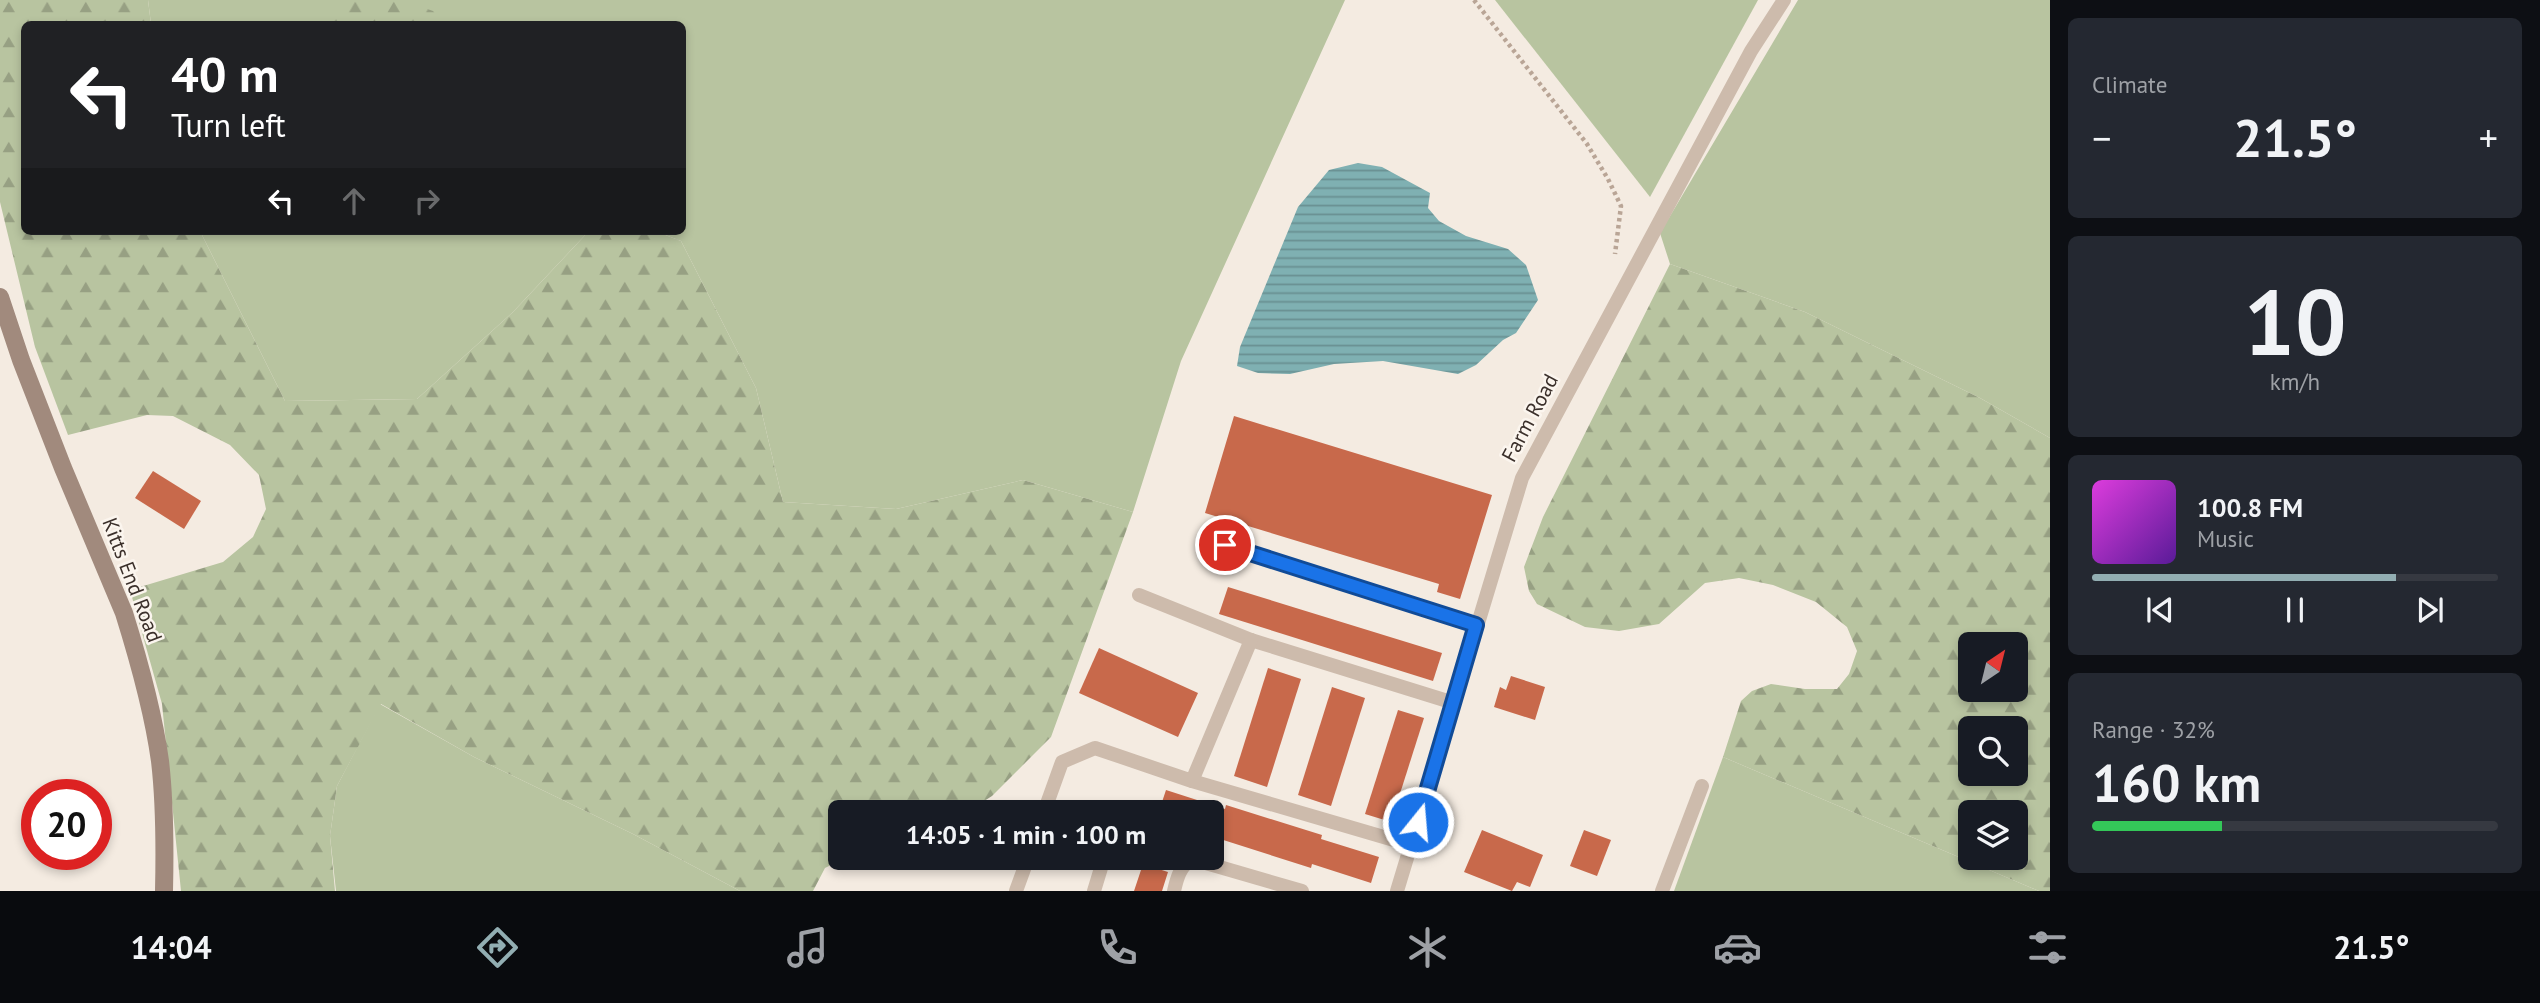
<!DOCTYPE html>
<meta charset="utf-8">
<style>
:root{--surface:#171b24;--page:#242831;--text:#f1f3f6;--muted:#9ea1a6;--line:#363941;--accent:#92aeb2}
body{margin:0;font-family:"PT Sans",sans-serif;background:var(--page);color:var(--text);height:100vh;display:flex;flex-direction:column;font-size:26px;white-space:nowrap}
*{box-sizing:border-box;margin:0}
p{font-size:23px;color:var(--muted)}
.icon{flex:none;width:38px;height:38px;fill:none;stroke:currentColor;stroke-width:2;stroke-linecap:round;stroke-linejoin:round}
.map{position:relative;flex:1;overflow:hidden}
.sheet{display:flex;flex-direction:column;gap:18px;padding:18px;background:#0d0f14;width:490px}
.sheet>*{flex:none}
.banner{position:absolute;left:21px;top:21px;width:665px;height:214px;border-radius:10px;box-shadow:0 4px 10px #0003;background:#202124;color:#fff;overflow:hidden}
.needle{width:46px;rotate:35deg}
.fabs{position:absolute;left:1958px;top:632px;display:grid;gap:14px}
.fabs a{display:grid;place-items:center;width:70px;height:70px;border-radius:10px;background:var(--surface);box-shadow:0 4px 10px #0003;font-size:35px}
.speed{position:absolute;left:21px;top:779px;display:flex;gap:14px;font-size:35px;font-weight:700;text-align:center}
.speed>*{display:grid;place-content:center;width:91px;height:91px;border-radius:50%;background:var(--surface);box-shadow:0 4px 10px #0003;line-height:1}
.speed .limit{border:10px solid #d22;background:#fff;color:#111}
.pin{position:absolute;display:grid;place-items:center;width:60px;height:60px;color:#fff;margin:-30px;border:4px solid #fff;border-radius:50%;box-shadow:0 2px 7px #0007}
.me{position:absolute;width:77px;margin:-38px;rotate:17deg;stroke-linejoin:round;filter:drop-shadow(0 0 5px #0008)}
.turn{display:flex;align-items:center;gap:24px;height:147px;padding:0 35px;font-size:32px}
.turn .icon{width:91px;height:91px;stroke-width:2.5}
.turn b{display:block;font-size:49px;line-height:60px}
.lanes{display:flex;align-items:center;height:66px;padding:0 35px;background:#0003;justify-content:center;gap:35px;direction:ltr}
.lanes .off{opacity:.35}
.big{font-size:52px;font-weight:700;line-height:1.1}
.sheet .tile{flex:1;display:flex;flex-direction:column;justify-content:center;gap:10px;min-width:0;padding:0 24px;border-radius:10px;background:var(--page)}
.sheet .dial{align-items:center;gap:0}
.dial b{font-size:91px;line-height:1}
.song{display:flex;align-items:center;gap:21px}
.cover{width:84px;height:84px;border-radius:10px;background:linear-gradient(135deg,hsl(300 70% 55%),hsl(270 70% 35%))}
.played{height:7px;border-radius:4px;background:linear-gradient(90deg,var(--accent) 75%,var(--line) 75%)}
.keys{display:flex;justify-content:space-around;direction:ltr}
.heat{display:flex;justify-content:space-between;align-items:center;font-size:38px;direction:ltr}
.charge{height:10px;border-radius:5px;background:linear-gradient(90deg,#34c759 32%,var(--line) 0)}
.trip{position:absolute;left:828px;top:800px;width:396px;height:70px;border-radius:10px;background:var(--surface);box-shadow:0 4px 10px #0003;font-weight:700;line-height:70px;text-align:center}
.tabs{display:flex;height:112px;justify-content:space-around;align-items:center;background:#090b0e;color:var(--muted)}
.tabs .icon{width:49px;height:49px}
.tabs .selected{color:var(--accent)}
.tabs b{font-size:32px;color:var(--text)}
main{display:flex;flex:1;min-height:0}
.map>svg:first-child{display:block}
.green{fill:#b8c4a0}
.forest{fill:url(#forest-firs);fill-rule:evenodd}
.water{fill:url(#water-rules)}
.building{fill:#c8694b}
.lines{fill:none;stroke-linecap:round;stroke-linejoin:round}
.path{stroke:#b9a596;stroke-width:4.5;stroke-dasharray:3.5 3.5;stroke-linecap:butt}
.lane{stroke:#cdbbac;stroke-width:14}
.secondary{stroke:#a18a7d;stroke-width:18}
.route-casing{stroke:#114b97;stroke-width:18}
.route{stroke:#1a73e8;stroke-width:12}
.labels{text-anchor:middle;stroke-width:5;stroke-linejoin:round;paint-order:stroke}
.street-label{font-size:21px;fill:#3b302b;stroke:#fbf5ee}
</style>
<main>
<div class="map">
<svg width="2050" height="891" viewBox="0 0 2050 891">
<defs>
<pattern id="forest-firs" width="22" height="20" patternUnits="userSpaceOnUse" patternTransform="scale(1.75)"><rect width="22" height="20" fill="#b8c4a0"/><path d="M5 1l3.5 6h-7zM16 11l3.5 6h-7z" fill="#97a083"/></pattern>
<pattern id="water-rules" width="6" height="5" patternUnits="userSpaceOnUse" patternTransform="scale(1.75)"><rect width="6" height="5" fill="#7fb0b2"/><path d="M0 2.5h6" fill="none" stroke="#699091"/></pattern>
</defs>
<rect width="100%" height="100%" fill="#f4ebe1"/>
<g class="green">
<polygon points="148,0 1345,0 1181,361 1133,512 1023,480 896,509 783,502 756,388 681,241 655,231 682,231 682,24 151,24"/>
<polygon points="1495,0 1758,0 1650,197"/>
<polygon points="1798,0 2050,0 2050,438 1980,398 1805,312 1670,264 1660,233"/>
<polygon points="200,231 589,231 513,312 417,399 285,401"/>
<polygon points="380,704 474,757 633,834 740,891 336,891 330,836 337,786"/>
<polygon points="1723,757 2039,891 1674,891"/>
</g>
<g class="forest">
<polygon points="0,0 148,0 151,24 24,24 24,231 200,231 285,401 417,399 513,312 589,231 655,231 681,241 756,388 783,502 896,509 1023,480 1133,512 1051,737 992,796 967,812 840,812 840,858 845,858 825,868 813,891 740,891 633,834 474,757 381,704 337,786 330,836 335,891 181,891 162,704 130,590 223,562 253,537 266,509 259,475 230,445 173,416 147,415 68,435 35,347 0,202"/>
<polygon points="351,0 402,0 433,11 444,24 317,24 325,14"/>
<path d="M1670,264L1805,312L1980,398L2050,438V891H2039L1723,757L1741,701L1752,691L1771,684L1805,689H1837L1849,674L1857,651L1847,627L1816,602L1773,585L1739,578L1705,583L1659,624L1619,631L1585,627L1537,604L1529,591L1524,567L1543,517ZM1970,644H2016V690H1970ZM1970,728H2016V774H1970ZM1970,812H2016V858H1970Z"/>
</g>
<polygon class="water" points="1358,163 1382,167 1430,193 1428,208 1439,221 1466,236 1508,249 1526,265 1538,300 1516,333 1503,340 1476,365 1458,374 1383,361 1334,364 1290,374 1258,373 1237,366 1240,347 1298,207 1329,170"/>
<g class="building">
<polygon points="1234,416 1492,495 1460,599 1437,592 1439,584 1205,513"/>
<polygon points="153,471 201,501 184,529 135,498"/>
<polygon points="1228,587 1442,653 1433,681 1219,614"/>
<polygon points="1099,648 1198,693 1178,737 1079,693"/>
<polygon points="1268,668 1301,679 1267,787 1234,776"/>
<polygon points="1511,676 1545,687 1535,720 1494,707 1500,687 1506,690"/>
<polygon points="1332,687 1365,698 1331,806 1298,795"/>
<polygon points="1398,710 1424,718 1391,822 1365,814"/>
<polygon points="1166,790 1225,809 1226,805 1322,835 1321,839 1379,857 1371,883 1312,864 1311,868 1217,838 1218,834 1211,831 1211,812 1134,812 1138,801 1160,808"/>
<polygon points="1482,830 1543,855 1530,887 1517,882 1512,891 1464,872"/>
<polygon points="1584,830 1611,840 1597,876 1570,866"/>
<polygon points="1125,858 1148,858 1146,865 1168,872 1162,891 1134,891 1143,864"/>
</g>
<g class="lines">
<polyline class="path" points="1474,0 1587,144 1608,179 1621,206 1615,254"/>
<g class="lane">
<polyline points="1225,545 1476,625"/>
<polyline points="1139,595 1251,640 1454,703"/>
<polyline points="1192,781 1411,845"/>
<polyline points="1044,812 1062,762 1095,748 1192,781 1251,640"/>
<polyline points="1016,891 1028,858"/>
<polyline points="1094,891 1101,868"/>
<path d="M1174,891C1177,878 1180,866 1192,859L1302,891"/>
<polyline points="1397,891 1522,478 1751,51 1784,0"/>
<polyline points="1662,891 1702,786"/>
</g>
<path class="secondary" d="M0,297L21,360L63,468L124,613C139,661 153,710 160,761C165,804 165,847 164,891"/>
</g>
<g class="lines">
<g class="route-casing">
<polyline id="route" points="1225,545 1476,625 1418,822"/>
</g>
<use href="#route" class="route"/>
</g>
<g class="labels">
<g class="street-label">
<text transform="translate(1530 418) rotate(-62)" y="7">Farm Road</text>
<text transform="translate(132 580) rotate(69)" y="7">Kitts End Road</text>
</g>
</g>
</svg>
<div class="fabs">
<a><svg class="needle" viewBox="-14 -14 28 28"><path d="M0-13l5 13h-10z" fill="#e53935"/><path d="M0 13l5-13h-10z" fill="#9ea1a6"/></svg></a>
<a><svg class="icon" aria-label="search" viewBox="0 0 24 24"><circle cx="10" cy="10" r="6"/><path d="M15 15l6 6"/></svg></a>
<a><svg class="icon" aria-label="layers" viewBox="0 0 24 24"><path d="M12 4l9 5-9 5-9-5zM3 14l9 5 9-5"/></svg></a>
</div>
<div class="speed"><div class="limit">20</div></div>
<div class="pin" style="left:1225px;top:545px;background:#d93025"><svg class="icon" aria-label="arrive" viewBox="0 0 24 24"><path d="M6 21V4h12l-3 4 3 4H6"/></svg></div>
<svg class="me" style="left:1418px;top:822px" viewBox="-20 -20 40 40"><circle r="17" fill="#1a73e8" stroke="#fff" stroke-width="3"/><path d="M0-11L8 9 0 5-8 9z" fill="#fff"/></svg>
<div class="trip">14:05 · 1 min · 100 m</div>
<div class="banner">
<div class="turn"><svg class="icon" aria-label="left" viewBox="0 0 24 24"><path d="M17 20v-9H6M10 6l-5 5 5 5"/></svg><div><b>40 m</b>Turn left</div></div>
<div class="lanes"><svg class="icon" aria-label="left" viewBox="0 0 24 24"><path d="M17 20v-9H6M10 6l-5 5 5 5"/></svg><svg class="icon off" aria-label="ahead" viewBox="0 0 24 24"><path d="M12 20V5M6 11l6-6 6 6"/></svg><svg class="icon off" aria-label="right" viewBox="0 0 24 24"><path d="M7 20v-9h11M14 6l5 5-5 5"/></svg></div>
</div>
</div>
<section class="sheet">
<div class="tile"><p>Climate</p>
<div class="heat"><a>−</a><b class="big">21.5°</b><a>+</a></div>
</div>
<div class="tile dial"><b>10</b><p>km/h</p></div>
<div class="tile">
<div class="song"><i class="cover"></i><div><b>100.8 FM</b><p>Music</p></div></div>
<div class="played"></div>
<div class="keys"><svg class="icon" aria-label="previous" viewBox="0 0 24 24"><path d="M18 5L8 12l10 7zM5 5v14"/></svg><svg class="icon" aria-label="pause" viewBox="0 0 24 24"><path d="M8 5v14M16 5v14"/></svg><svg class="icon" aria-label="next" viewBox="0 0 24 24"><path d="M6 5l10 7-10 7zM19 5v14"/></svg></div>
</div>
<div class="tile"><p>Range · 32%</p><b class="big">160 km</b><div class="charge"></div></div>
</section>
</main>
<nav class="tabs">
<b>14:04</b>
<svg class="icon selected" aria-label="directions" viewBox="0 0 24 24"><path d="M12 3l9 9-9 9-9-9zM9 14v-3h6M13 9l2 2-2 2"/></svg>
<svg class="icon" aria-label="music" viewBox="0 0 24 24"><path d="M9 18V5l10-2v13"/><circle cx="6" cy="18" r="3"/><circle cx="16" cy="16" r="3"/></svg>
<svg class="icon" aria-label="phone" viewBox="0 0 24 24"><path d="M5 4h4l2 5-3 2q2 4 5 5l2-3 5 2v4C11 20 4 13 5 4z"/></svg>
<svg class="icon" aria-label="climate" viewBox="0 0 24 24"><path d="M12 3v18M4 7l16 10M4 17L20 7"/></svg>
<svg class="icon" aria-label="car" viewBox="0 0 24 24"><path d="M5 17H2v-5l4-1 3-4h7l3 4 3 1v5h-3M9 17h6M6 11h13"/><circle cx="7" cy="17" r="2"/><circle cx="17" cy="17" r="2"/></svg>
<svg class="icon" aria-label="filters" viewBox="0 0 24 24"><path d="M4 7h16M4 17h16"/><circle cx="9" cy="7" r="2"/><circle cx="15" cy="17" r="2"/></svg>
<b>21.5°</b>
</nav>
